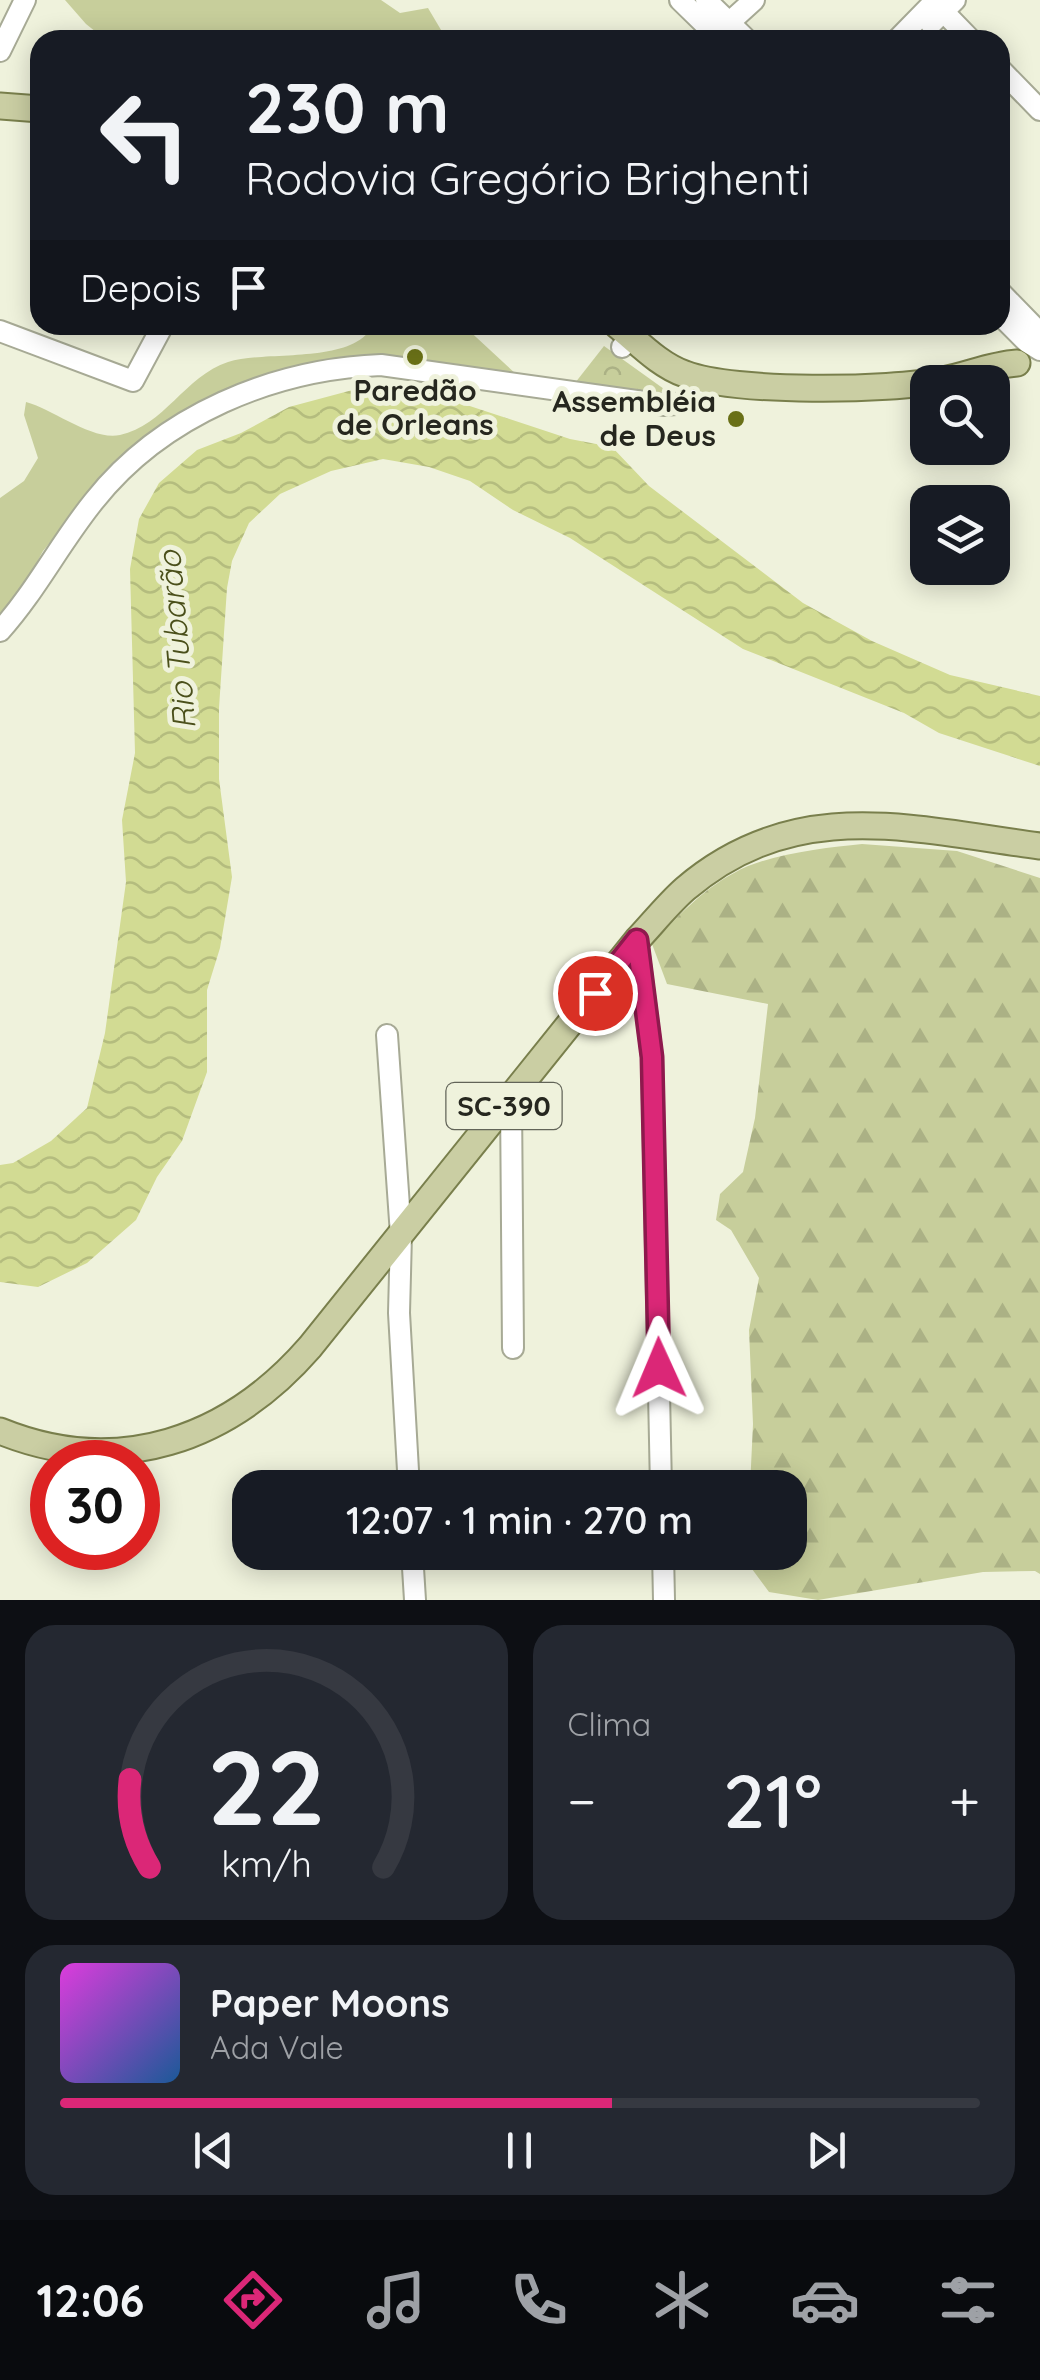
<!DOCTYPE html>
<html lang="pt">
<meta charset="utf-8">
<style>
:root{--surface:#171b24;--page:#242831;--text:#f1f3f6;--muted:#9ea1a6;--line:#363941;--accent:#db2777}
body{margin:0;font-family:Quicksand,sans-serif;background:var(--page);color:var(--text);height:100vh;display:flex;flex-direction:column;font-size:38px;white-space:nowrap}
*{box-sizing:border-box;margin:0}
p{font-size:32px;color:var(--muted)}
.icon{flex:none;width:55px;height:55px;fill:none;stroke:currentColor;stroke-width:2;stroke-linecap:round;stroke-linejoin:round}
.map{position:relative;height:1600px;overflow:hidden}
.drawer{display:flex;flex-direction:column;gap:25px;padding:25px;background:#0d0f14;flex:1}
.drawer>*{flex:none}
.hud{position:absolute;left:30px;top:30px;width:980px;height:305px;border-radius:30px;box-shadow:0 5px 25px #0003;background:#171b24;color:var(--text);overflow:hidden}
.buttons{position:absolute;left:910px;top:365px;display:grid;gap:20px}
.buttons a{display:grid;place-items:center;width:100px;height:100px;border-radius:20px;background:var(--surface);box-shadow:0 5px 25px #0003;font-size:50px}
.speed{position:absolute;left:30px;top:1440px;display:flex;gap:20px;font-size:50px;font-weight:700;text-align:center}
.speed>*{display:grid;place-content:center;width:130px;height:130px;border-radius:50%;background:var(--surface);box-shadow:0 5px 25px #0003;line-height:1}
.speed .limit{border:15px solid #d22;background:#fff;color:#111}
.pin{position:absolute;display:grid;place-items:center;width:85px;height:85px;color:#fff;margin:-42px;border:5px solid #fff;border-radius:50%;box-shadow:0 2px 10px #0007}
.me{position:absolute;width:110px;margin:-55px;rotate:359deg;stroke-linejoin:round;filter:drop-shadow(0 0 8px #0008)}
.turn{display:flex;align-items:center;gap:35px;height:210px;padding:0 50px;font-size:45px}
.turn .icon{width:130px;height:130px;stroke-width:2.5}
.turn b{display:block;font-size:70px;line-height:85px}
.then{display:flex;align-items:center;height:95px;padding:0 50px;background:#0003;gap:20px;font-size:38px}
.big{font-size:75px;font-weight:600;line-height:1.1}
.drawer .widget{flex:1;display:flex;flex-direction:column;justify-content:center;gap:15px;min-width:0;padding:0 35px;border-radius:30px;background:var(--page)}
.drawer .dial{align-items:center;gap:0}
.dial svg{height:260px;overflow:visible;fill:none;stroke:var(--line);stroke-width:7;stroke-linecap:round;text-anchor:middle}
.dial text{fill:var(--text);stroke:none}
.song{display:flex;align-items:center;gap:30px}
.cover{width:120px;height:120px;border-radius:15px;background:linear-gradient(135deg,hsl(300 70% 55%),hsl(210 70% 35%))}
.played{height:10px;border-radius:5px;background:linear-gradient(90deg,var(--accent) 60%,var(--line) 60%)}
.keys{display:flex;justify-content:space-around;direction:ltr}
.heat{display:flex;justify-content:space-between;align-items:center;font-size:55px;direction:ltr}
.drawer .tiles{flex:1;display:grid;gap:25px;grid-template-columns:1fr 1fr}
.widget:last-child{grid-column:span 2}
.trip{position:absolute;left:232px;top:1470px;width:575px;height:100px;border-radius:30px;background:var(--surface);box-shadow:0 5px 25px #0003;font-weight:600;line-height:100px;text-align:center}
.tab-bar{display:flex;height:160px;justify-content:space-around;align-items:center;background:#090b0e;color:var(--muted)}
.tab-bar .icon{width:70px;height:70px}
.tab-bar .on{color:var(--accent)}
.tab-bar b{font-size:45px;color:var(--text)}
.map>svg:first-child{display:block}
.grass{fill:#c7ce9b}
.forest{fill:url(#forest-firs)}
.park{fill:url(#park-crowns)}
.water{fill:url(#water-waves)}
.lines{fill:none;stroke-linecap:round;stroke-linejoin:round}
.minor-casing{stroke:#a7aa95;stroke-width:24}
.major-casing{stroke:#797f4c;stroke-width:29}
.minor{stroke:#fff;stroke-width:20}
.major{stroke:#cacea3;stroke-width:25}
.route-casing{stroke:#8e194d;stroke-width:25}
.route{stroke:#db2777;stroke-width:18}
.poi-dot{fill:#697017;stroke:#eff2dc;stroke-width:4}
.labels{text-anchor:middle;stroke-width:10;stroke-linejoin:round;paint-order:stroke}
.shield{fill:#eff2dc;stroke:#626458;stroke-width:2.5}
.shield-label{font-size:28px;font-weight:bold;fill:#26271f}
.poi-label{font-size:30px;font-weight:bold;fill:#26271f;stroke:#eff2dc}
.water-label{font-size:32px;font-style:italic;fill:#4a4f1a;stroke:#eff2dc}
</style>
<div class="map">
<svg width="1040" height="1600" viewBox="0 0 1040 1600">
<defs>
<pattern id="forest-firs" width="22" height="20" patternUnits="userSpaceOnUse" patternTransform="scale(2.5)"><rect width="22" height="20" fill="#c7ce9b"/><path d="M5 1l3.5 6h-7zM16 11l3.5 6h-7z" fill="#abb185"/></pattern>
<pattern id="park-crowns" width="20" height="18" patternUnits="userSpaceOnUse" patternTransform="scale(2.5)"><rect width="20" height="18" fill="#c7ce9b"/><path d="M2 6a3 3 0 1 1 6 0M12 15a3 3 0 1 1 6 0" fill="none" stroke="#abb185"/></pattern>
<pattern id="water-waves" width="16" height="10" patternUnits="userSpaceOnUse" patternTransform="scale(2.5)"><rect width="16" height="10" fill="#d2db93"/><path d="M0 5q4-4 8 0t8 0" fill="none" stroke="#b4bc7e"/></pattern>
</defs>
<rect width="100%" height="100%" fill="#eff2dc"/>
<g class="grass">
<polygon points="65,0 381,0 400,13 428,8 447,40 106,40 86,24"/>
<path d="M373,325H463L517,375L310,365L279,371L222,391L186,414L78,508L43,551L17,599L0,616V498L24,481L38,458L24,415L26,402C53,409 92,441 120,435C164,426 185,376 228,362C266,350 354,365 373,325Z"/>
</g>
<path class="forest" d="M862,844L957,851L1040,878V1574L1035,1571L983,1572L818,1600L769,1592L752,1569L751,1553L790,1552V1488L750,1487L753,1424L749,1330L759,1278L731,1230L716,1220L720,1194L743,1172L755,1118L768,1004L667,984L652,944C676,918 702,890 734,873C767,854 824,848 862,844Z"/>
<polygon class="park" points="604,346 671,394 575,383"/>
<polygon class="water" points="412,387 570,439 612,447 649,486 803,603 872,641 950,675 1040,696 1040,766 939,733 904,713 743,649 570,538 513,510 470,481 429,467 383,459 331,471 280,494 249,523 232,561 227,588 219,708 219,779 232,877 220,948 207,990 207,1072 182,1141 157,1177 136,1220 87,1263 38,1287 0,1282 0,1165 13,1163 51,1141 87,1108 105,1033 126,882 122,820 135,753 130,569 139,519 159,483 197,450 241,433 289,407 360,388"/>
<g class="lines">
<g class="minor-casing">
<g id="minor">
<polyline points="680,0 721,40"/>
<polyline points="706,0 747,40"/>
<polyline points="935,3 971,40"/>
<polyline points="931,24 955,0"/>
<polyline points="721,30 754,0"/>
<polyline points="897,40 936,0"/>
<polyline points="0,51 25,0"/>
<polyline points="1000,69 1040,110"/>
<polyline points="1000,292 1039,332 1040,337"/>
<polyline points="1000,315 1027,342 1040,350"/>
<polyline points="0,331 133,381 163,325"/>
<polyline points="622,347 643,325"/>
<path d="M0,631C36,591 60,543 94,501C162,415 274,369 381,365L665,405L686,403L695,392"/>
<polyline points="637,940 652,1057 661,1488"/>
<polyline points="387,1035 401,1235 399,1313 409,1488"/>
<polyline points="511,1099 513,1348"/>
<polyline points="412,1552 415,1600"/>
<polyline points="663,1552 664,1600"/>
</g>
</g>
<g class="major-casing">
<g id="major">
<polyline points="0,106 40,109"/>
<path d="M617,325C638,342 659,365 685,374C734,393 889,391 943,380C969,375 990,365 1017,363"/>
<path d="M0,1431C118,1479 229,1440 310,1347L637,940C653,923 668,904 685,889C795,795 911,829 1040,846"/>
</g>
</g>
<use href="#minor" class="minor"/>
<use href="#major" class="major"/>
</g>
<g class="lines">
<g class="route-casing">
<polyline id="route" points="595,993 637,940 652,1057 659,1368"/>
</g>
<use href="#route" class="route"/>
</g>
<g class="poi-dot">
<circle cx="415" cy="357" r="10"/>
<circle cx="736" cy="419" r="10"/>
</g>
<g class="labels">
<rect class="shield" x="446.5" y="1083" width="115" height="46" rx="8"/>
<g class="shield-label">
<text x="504" y="1116">SC-390</text>
</g>
<g class="poi-label">
<text x="415" y="401">Paredão<tspan x="415" dy="34">de Orleans</tspan></text>
<text x="716" y="412" text-anchor="end">Assembléia<tspan x="716" dy="34">de Deus</tspan></text>
</g>
<g class="water-label">
<text transform="translate(177 640) rotate(-95)" y="11">Rio Tubarão</text>
</g>
</g>
</svg>
<div class="buttons">
<a><svg class="icon" aria-label="search" viewBox="0 0 24 24"><circle cx="10" cy="10" r="6"/><path d="M15 15l6 6"/></svg></a>
<a><svg class="icon" aria-label="layers" viewBox="0 0 24 24"><path d="M12 4l9 5-9 5-9-5zM3 14l9 5 9-5"/></svg></a>
</div>
<div class="speed"><div class="limit">30</div></div>
<div class="pin" style="left:595px;top:993px;background:#d93025"><svg class="icon" aria-label="arrive" viewBox="0 0 24 24"><path d="M6 21V4h12l-3 4 3 4H6"/></svg></div>
<svg class="me" style="left:659px;top:1368px" viewBox="-20 -20 40 40"><path d="M0-17L14 15 0 8-14 15z" fill="#db2777" stroke="#fff" stroke-width="4"/></svg>
<div class="trip">12:07 · 1 min · 270 m</div>
<div class="hud">
<div class="turn"><svg class="icon" aria-label="left" viewBox="0 0 24 24"><path d="M17 20v-9H6M10 6l-5 5 5 5"/></svg><div><b>230 m</b>Rodovia Gregório Brighenti</div></div>
<div class="then">Depois<svg class="icon" aria-label="arrive" viewBox="0 0 24 24"><path d="M6 21V4h12l-3 4 3 4H6"/></svg></div>
</div>
</div>
<section class="drawer">
<div class="tiles">
<div class="widget dial"><svg viewBox="0 0 100 80">
<path d="M14 69A42 42 0 1 1 86 69"/>
<path d="M14 69A42 42 0 0 1 8 42" stroke="#db2777"/>
<text x="50" y="56" font-size="32" font-weight="700">22</text>
<text x="50" y="72" font-size="11">km/h</text>
</svg></div>
<div class="widget"><p>Clima</p>
<div class="heat"><a>−</a><b class="big">21°</b><a>+</a></div>
</div>
<div class="widget">
<div class="song"><i class="cover"></i><div><b>Paper Moons</b><p>Ada Vale</p></div></div>
<div class="played"></div>
<div class="keys"><svg class="icon" aria-label="previous" viewBox="0 0 24 24"><path d="M18 5L8 12l10 7zM5 5v14"/></svg><svg class="icon" aria-label="pause" viewBox="0 0 24 24"><path d="M8 5v14M16 5v14"/></svg><svg class="icon" aria-label="next" viewBox="0 0 24 24"><path d="M6 5l10 7-10 7zM19 5v14"/></svg></div>
</div>
</div>
</section>
<nav class="tab-bar">
<b>12:06</b>
<svg class="icon on" aria-label="directions" viewBox="0 0 24 24"><path d="M12 3l9 9-9 9-9-9zM9 14v-3h6M13 9l2 2-2 2"/></svg>
<svg class="icon" aria-label="music" viewBox="0 0 24 24"><path d="M9 18V5l10-2v13"/><circle cx="6" cy="18" r="3"/><circle cx="16" cy="16" r="3"/></svg>
<svg class="icon" aria-label="phone" viewBox="0 0 24 24"><path d="M5 4h4l2 5-3 2q2 4 5 5l2-3 5 2v4C11 20 4 13 5 4z"/></svg>
<svg class="icon" aria-label="climate" viewBox="0 0 24 24"><path d="M12 3v18M4 7l16 10M4 17L20 7"/></svg>
<svg class="icon" aria-label="car" viewBox="0 0 24 24"><path d="M5 17H2v-5l4-1 3-4h7l3 4 3 1v5h-3M9 17h6M6 11h13"/><circle cx="7" cy="17" r="2"/><circle cx="17" cy="17" r="2"/></svg>
<svg class="icon" aria-label="filters" viewBox="0 0 24 24"><path d="M4 7h16M4 17h16"/><circle cx="9" cy="7" r="2"/><circle cx="15" cy="17" r="2"/></svg>
</nav>
